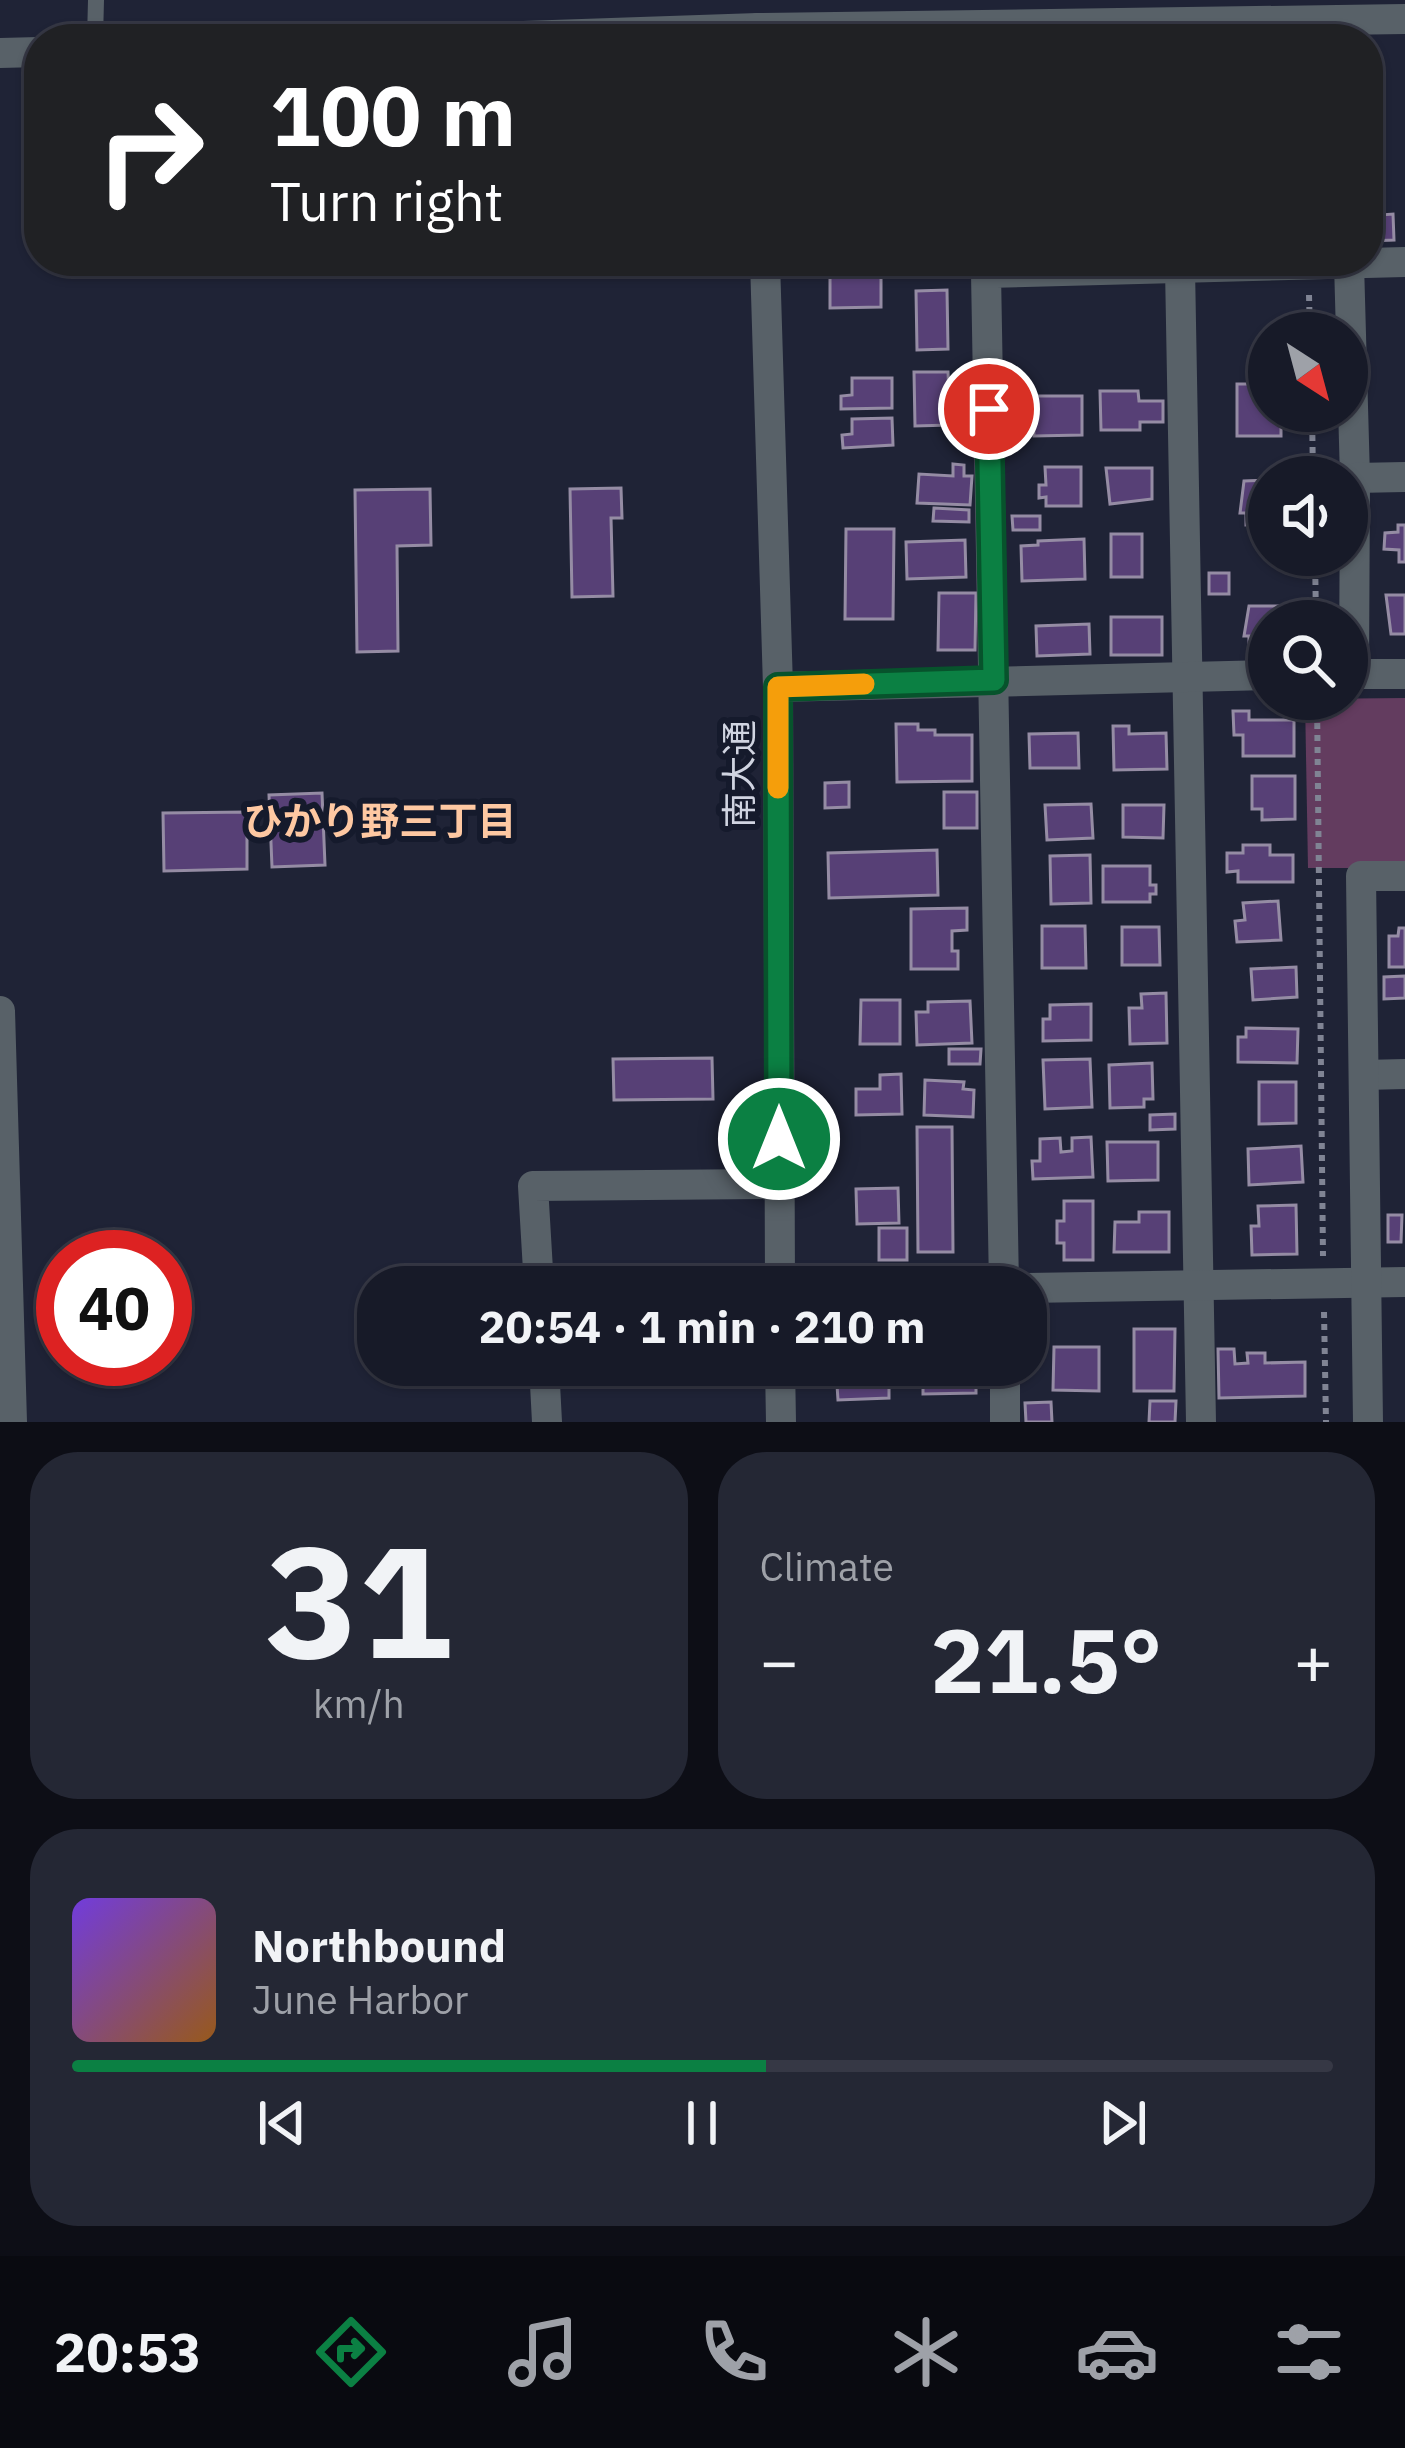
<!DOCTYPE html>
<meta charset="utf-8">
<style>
:root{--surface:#171a28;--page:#242734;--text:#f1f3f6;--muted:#9ea1a8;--line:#363845;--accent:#0b8043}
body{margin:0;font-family:"IBM Plex Sans","Noto Sans JP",sans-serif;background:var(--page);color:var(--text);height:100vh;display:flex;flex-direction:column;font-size:45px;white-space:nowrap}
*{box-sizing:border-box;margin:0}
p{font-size:39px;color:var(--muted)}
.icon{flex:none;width:66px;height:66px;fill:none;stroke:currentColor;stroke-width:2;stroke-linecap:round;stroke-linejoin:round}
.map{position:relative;height:1422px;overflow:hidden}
.sheet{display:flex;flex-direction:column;gap:30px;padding:30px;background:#0d0e16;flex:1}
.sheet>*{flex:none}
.banner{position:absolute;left:24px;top:24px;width:1359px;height:252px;border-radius:48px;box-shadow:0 3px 9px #0004,0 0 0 3px var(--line);background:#202124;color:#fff;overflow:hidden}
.needle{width:78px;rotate:144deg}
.buttons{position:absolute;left:1248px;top:312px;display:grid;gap:24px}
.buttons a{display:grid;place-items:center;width:120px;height:120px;border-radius:50%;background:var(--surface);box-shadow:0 3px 9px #0004,0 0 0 3px var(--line);font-size:60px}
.speed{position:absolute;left:36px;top:1230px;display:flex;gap:24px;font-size:60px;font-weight:700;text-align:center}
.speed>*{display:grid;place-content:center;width:156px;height:156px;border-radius:50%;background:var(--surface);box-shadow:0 3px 9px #0004,0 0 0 3px var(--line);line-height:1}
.speed .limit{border:18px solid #d22;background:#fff;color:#111}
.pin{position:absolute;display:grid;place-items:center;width:102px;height:102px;color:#fff;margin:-51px;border:6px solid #fff;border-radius:50%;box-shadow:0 3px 12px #0007}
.me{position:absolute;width:132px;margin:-66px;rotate:0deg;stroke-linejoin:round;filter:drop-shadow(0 0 9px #0008)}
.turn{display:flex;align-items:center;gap:42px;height:252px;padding:0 48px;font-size:54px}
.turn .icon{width:156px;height:156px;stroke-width:2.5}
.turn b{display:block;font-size:84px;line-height:102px}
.big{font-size:90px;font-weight:800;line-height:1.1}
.sheet .widget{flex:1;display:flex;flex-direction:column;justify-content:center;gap:18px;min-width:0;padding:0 42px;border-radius:48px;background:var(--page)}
.sheet .dial{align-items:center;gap:0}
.dial b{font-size:156px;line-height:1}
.song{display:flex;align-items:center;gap:36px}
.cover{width:144px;height:144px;border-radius:18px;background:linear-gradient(135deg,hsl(260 70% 55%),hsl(30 70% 35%))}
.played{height:12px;border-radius:6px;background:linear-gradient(90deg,var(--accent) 55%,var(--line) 55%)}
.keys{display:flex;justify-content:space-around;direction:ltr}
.heat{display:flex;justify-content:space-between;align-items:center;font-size:66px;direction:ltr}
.sheet .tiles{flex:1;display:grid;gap:30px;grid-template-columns:1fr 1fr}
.widget:last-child{grid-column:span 2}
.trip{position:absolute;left:357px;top:1266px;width:690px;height:120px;border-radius:48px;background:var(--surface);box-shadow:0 3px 9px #0004,0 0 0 3px var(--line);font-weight:800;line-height:120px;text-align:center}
.tabs{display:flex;height:192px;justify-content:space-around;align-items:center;background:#090a10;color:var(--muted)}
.tabs .icon{width:84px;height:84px}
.tabs .selected{color:var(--accent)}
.tabs b{font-size:54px;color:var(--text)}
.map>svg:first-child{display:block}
.green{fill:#633c5f}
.building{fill:#574076;stroke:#958ca4;stroke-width:3}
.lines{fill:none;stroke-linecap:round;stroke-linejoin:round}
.path{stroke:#808494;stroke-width:6;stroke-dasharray:6 6;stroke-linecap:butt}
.service{stroke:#586168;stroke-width:16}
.minor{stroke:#586168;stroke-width:30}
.tertiary{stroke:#586168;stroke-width:30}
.route-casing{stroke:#07532c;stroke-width:30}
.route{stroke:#0b8043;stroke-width:21}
.slow{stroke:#f59e0b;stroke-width:21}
.labels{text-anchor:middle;stroke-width:12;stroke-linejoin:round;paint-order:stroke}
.street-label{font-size:36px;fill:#d0d4e1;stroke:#151a2c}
.neighbourhood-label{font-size:39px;font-weight:bold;fill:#fec8a2;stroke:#151a2c}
</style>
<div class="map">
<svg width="1405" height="1422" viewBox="0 0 1405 1422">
<rect width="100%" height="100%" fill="#1f2336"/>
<polygon class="green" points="1405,698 1405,868 1308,868 1305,699"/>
<g class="building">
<polygon points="1393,214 1394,240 1368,241 1368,216"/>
<polygon points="118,261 676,261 676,265 119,276"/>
<polygon points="830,261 881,261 881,307 830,308"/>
<rect x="913" y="261" width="33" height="16"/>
<polygon points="947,290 948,349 917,350 916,291"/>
<polygon points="914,372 948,372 950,425 915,426"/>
<polygon points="852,378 892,378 892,408 841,409 841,396 852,395"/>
<polygon points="1237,384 1269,384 1269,411 1281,411 1281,436 1237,436"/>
<polygon points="1100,391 1138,391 1139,401 1163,401 1163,422 1140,422 1140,430 1101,430"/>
<polygon points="1033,396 1082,396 1082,435 1034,436"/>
<polygon points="892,418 893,445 843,448 842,435 852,434 852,419"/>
<polygon points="953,464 964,465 964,476 972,476 970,505 917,503 919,474 953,476"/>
<polygon points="1045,467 1081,467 1081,506 1046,506 1046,497 1039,498 1039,485 1046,485"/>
<polygon points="1106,468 1152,468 1152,499 1110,504"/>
<polygon points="1269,480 1269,524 1246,525 1246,513 1240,513 1244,481"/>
<polygon points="621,488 622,518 611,518 613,596 572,597 570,489"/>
<polygon points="430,489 431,545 397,546 398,651 357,652 355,490"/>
<polygon points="934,508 969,510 969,522 933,521"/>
<polygon points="1012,516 1040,516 1040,530 1013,530"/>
<polygon points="1398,525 1405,525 1405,562 1399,562 1399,550 1384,549 1385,533 1398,532"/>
<polygon points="846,529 894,529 893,619 845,619"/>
<rect x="1111" y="534" width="31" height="43"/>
<polygon points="1084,539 1085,579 1022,581 1021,546 1038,545 1038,541"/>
<polygon points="965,540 966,577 907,579 906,542"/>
<rect x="1209" y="573" width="20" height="21"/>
<polygon points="939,593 976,593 975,650 938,650"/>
<polygon points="1386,595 1405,595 1405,634 1391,634"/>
<polygon points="1249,606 1289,606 1289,621 1269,621 1269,654 1249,655 1249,636 1244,636"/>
<rect x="1111" y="617" width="51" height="38"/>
<polygon points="1089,624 1090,654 1037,656 1036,626"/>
<polygon points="1233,711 1249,711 1249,720 1294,720 1294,756 1243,756 1243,735 1234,735"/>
<polygon points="896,724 918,724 918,730 935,730 935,735 972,735 972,781 897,782"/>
<polygon points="1113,726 1129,726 1129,734 1166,733 1167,769 1114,770"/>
<polygon points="1078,733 1079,768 1030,768 1029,734"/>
<polygon points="1252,776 1295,776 1295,819 1262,820 1262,809 1252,809"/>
<polygon points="849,782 849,807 825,808 825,783"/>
<rect x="944" y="792" width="33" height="36"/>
<polygon points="322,793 325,865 272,867 269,795"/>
<polygon points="1091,804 1093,838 1047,840 1045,805"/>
<polygon points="1123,805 1164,805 1163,838 1123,837"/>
<polygon points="247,812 247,869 164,871 163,813"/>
<polygon points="1243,845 1270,845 1270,855 1293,855 1293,882 1238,882 1238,871 1227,872 1227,853 1243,853"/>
<polygon points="937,850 938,895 829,898 828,853"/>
<polygon points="1090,855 1091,903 1051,904 1050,856"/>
<polygon points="1103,866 1150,866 1150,885 1156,885 1156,894 1150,894 1150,902 1103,902"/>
<polygon points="1278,901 1281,940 1237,942 1235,921 1245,920 1243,903"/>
<polygon points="967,908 967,930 952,931 952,951 958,951 958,969 911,969 911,909"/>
<polygon points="1042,926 1085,926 1086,968 1042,968"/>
<polygon points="1122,927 1159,927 1160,965 1122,965"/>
<polygon points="1399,928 1405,928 1405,967 1389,967 1389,936 1398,936"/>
<polygon points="1296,967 1297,997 1253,1000 1251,969"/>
<polygon points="1405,976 1405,998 1384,999 1384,977"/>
<polygon points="1166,993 1167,1043 1130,1044 1129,1008 1142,1008 1141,994"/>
<polygon points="861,1000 900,1000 900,1044 860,1044"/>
<polygon points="970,1001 972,1043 917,1045 916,1012 928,1012 928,1002"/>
<polygon points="1091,1004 1091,1040 1043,1041 1043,1019 1050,1019 1050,1005"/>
<polygon points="1246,1028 1298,1029 1297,1063 1238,1062 1238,1037 1246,1037"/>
<polygon points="949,1049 981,1049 980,1064 949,1064"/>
<polygon points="712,1058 713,1099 614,1100 613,1059"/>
<polygon points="1090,1059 1092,1107 1045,1109 1043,1060"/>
<polygon points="1152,1063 1153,1099 1144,1099 1144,1107 1110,1108 1109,1065"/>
<polygon points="901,1074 902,1114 856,1115 856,1089 880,1089 880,1075"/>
<polygon points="925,1080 964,1082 963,1089 974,1090 973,1117 924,1115"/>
<polygon points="1259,1082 1296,1082 1296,1123 1259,1124"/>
<polygon points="1175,1114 1175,1129 1150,1130 1150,1115"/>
<polygon points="917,1127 952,1127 953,1252 918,1252"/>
<polygon points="1091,1137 1093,1177 1033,1179 1032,1161 1040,1161 1040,1139 1060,1138 1061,1152 1072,1151 1072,1138"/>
<polygon points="1107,1142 1158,1142 1158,1180 1108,1181"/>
<polygon points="1301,1146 1303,1182 1249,1185 1248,1149"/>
<polygon points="898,1188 899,1223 857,1224 856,1189"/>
<polygon points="1064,1201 1093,1201 1093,1260 1064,1260 1064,1243 1057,1243 1057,1221 1064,1221"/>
<polygon points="1296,1205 1297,1254 1252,1255 1251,1226 1259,1226 1258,1206"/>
<polygon points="1139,1212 1169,1212 1169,1252 1114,1252 1115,1222 1139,1222"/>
<polygon points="1388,1215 1402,1215 1401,1242 1388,1242"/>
<rect x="879" y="1228" width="28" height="32"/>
<polygon points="1134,1329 1175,1329 1174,1391 1134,1391"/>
<polygon points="1054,1347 1099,1347 1099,1391 1053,1390"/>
<polygon points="1218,1349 1234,1349 1235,1364 1248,1363 1247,1353 1265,1353 1265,1363 1305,1362 1305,1396 1219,1398"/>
<polygon points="923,1365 976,1365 976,1393 923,1394"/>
<polygon points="889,1383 889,1398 838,1400 837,1385"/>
<polygon points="1150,1401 1176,1401 1175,1422 1149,1422"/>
<polygon points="1051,1402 1052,1422 1026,1422 1025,1403"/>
</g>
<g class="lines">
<g class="path">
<polyline points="1309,295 1310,333"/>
<polyline points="1312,411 1313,477"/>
<polyline points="1315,555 1316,621"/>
<polyline points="1317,699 1323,1256"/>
<polyline points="1324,1312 1326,1422"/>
</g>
<polyline class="service" points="95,39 96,0"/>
<g class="minor">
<polyline points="433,39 758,28"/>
<polyline points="0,53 39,52"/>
<polyline points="1349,263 1355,478 1354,674"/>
<polyline points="1180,268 1201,1422"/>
<polyline points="1355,478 1405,477"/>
<polyline points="1347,674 1405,674"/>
<polyline points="778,687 1269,675"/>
<polyline points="0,1011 12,1422"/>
<polyline points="1364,1075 1405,1074"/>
<polyline points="539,1287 533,1186 779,1184"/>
<polyline points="1004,1287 986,273 1405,262"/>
<polyline points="1026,1288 1405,1282"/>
<polyline points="544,1365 547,1422"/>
<polyline points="1005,1365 1005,1422"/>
<polyline points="1368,1422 1361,876 1405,876"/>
</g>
<g class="tertiary">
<polyline points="758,28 1405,19"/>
<polyline points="765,261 778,687 780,1287"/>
<polyline points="780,1365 781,1422"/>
</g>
</g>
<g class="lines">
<g class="route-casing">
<polyline id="route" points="779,1139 778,687 994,680 989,409"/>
</g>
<use href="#route" class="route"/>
<polyline class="slow" points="778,788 778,687 864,684"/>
</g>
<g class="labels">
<g class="street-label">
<text transform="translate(739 774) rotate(-90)" y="13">南大通</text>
</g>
<g class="neighbourhood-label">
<text x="380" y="835">ひかり野三丁目</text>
</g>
</g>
</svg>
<div class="buttons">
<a><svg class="needle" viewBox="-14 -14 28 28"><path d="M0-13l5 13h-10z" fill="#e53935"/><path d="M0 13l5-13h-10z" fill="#9ea1a8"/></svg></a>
<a><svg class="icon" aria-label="sound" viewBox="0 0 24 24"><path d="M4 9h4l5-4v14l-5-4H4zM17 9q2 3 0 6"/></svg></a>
<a><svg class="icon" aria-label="search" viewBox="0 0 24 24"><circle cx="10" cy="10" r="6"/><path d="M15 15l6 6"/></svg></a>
</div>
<div class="speed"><div class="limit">40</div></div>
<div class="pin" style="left:989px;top:409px;background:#d93025"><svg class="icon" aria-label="arrive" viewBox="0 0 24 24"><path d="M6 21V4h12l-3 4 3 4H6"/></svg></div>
<svg class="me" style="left:779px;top:1139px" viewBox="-20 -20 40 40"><circle r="17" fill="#0b8043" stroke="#fff" stroke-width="3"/><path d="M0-11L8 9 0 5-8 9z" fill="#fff"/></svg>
<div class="trip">20:54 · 1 min · 210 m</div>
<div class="banner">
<div class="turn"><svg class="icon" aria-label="right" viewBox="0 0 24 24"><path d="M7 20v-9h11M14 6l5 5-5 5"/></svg><div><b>100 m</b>Turn right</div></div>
</div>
</div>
<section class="sheet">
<div class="tiles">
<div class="widget dial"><b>31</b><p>km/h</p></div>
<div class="widget"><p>Climate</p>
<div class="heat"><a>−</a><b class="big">21.5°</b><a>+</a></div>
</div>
<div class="widget">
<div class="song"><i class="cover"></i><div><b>Northbound</b><p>June Harbor</p></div></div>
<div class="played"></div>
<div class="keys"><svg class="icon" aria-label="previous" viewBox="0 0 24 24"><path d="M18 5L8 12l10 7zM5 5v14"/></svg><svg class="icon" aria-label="pause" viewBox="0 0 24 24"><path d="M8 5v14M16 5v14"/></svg><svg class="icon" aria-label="next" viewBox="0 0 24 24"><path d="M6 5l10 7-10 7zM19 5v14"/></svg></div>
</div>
</div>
</section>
<nav class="tabs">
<b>20:53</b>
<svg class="icon selected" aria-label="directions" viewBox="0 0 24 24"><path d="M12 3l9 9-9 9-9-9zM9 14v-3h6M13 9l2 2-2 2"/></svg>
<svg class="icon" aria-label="music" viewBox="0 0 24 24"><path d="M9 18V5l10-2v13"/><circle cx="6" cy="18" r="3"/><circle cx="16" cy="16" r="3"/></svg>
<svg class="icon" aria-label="phone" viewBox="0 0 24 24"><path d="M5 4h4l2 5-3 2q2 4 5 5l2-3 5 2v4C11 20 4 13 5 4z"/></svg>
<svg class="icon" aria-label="climate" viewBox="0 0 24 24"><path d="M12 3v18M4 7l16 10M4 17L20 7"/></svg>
<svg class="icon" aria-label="car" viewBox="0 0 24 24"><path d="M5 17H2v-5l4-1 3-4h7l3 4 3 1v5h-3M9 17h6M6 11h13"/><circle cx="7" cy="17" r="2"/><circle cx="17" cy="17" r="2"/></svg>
<svg class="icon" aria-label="filters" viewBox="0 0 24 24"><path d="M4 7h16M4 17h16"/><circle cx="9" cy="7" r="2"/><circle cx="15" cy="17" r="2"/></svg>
</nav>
